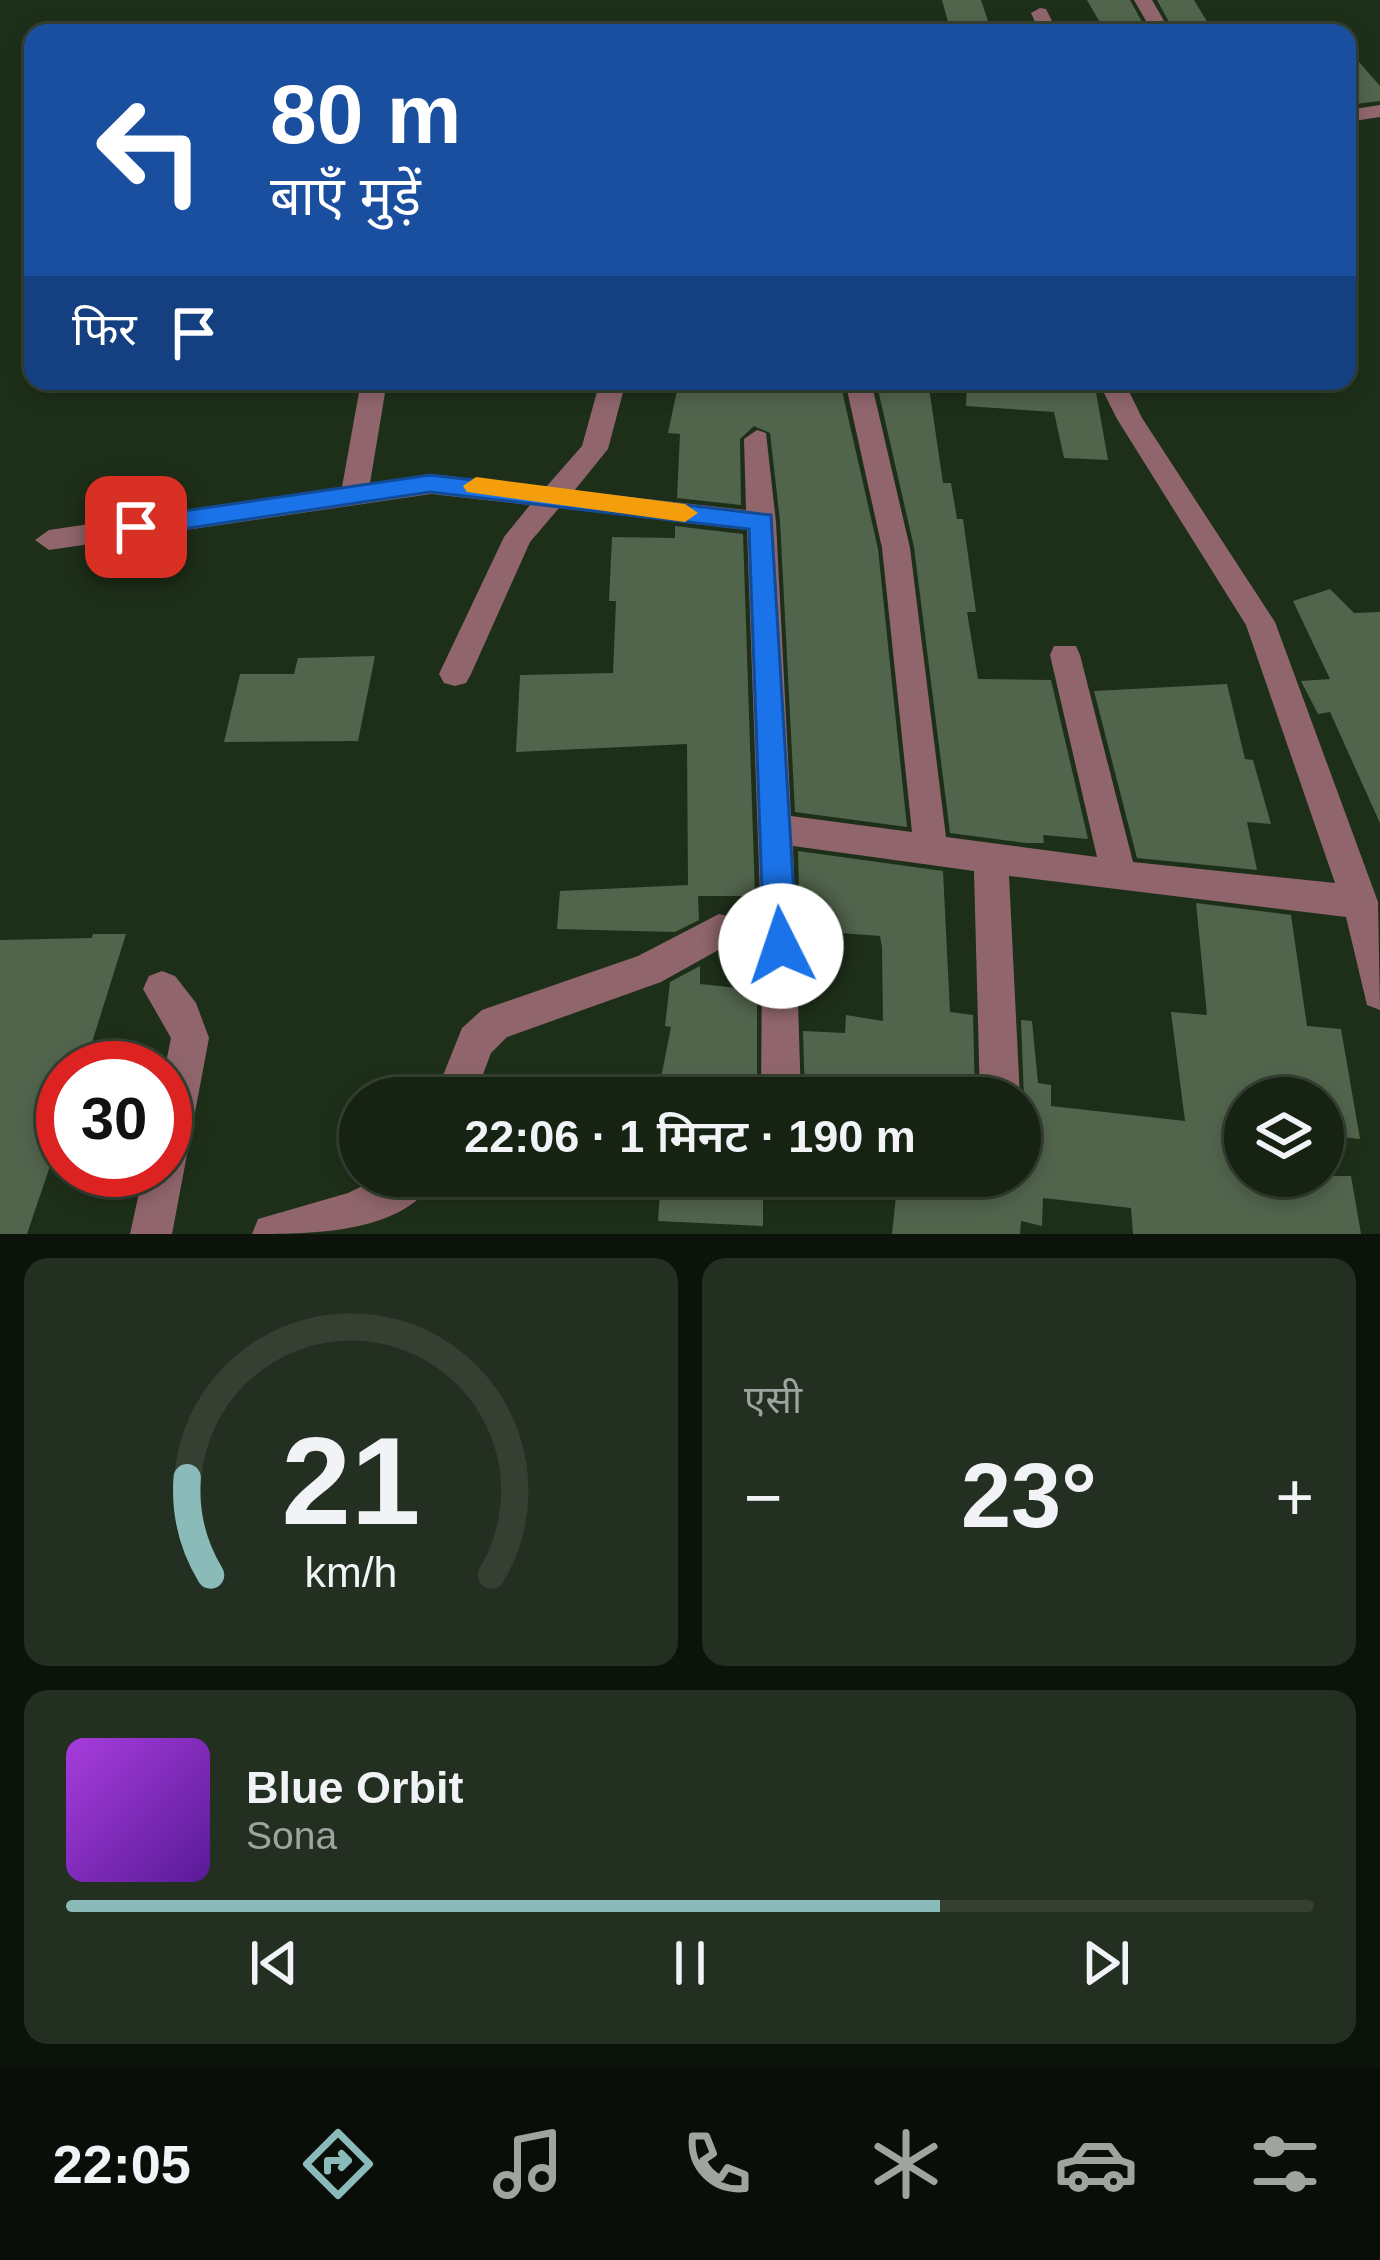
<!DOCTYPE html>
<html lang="hi">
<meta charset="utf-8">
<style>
:root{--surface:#162313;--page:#232f21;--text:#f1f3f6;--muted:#9ea4a0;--line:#354033;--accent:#8bbbb9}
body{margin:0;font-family:Arial,"Noto Sans Devanagari",sans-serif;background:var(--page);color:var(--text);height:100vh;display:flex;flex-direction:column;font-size:45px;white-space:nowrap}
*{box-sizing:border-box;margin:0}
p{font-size:39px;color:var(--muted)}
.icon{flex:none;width:66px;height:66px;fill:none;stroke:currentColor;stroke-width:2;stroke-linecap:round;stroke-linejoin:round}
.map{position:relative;height:1234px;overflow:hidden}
.drawer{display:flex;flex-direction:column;gap:24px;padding:24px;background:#0c130a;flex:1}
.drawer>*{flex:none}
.top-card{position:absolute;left:24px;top:24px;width:1332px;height:366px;border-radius:24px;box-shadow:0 6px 18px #0003,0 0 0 3px var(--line);background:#1a4fa0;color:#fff;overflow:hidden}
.tools{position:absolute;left:1224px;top:1077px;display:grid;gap:24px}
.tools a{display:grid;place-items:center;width:120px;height:120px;border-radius:50%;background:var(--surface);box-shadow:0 6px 18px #0003,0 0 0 3px var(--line);font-size:60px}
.speed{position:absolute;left:36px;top:1041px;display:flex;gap:24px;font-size:60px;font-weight:700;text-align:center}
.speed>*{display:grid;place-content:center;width:156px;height:156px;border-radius:50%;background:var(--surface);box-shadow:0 6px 18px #0003,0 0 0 3px var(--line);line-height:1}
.speed .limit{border:18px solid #d22;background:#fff;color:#111}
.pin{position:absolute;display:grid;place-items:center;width:102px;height:102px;color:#fff;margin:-51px;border-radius:24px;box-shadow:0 6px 18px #0006}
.me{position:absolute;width:132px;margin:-66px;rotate:356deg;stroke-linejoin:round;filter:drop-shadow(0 0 9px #0008)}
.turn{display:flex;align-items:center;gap:42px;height:252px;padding:0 48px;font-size:54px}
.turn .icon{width:156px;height:156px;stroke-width:2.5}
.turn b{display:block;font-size:84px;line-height:102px}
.then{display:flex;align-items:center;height:114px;padding:0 48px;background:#0003;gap:24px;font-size:45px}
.big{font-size:90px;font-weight:600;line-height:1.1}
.drawer .tile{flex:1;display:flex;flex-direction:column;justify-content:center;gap:18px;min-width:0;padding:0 42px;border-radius:24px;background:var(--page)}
.drawer .dial{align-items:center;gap:0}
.dial svg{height:312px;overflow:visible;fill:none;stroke:var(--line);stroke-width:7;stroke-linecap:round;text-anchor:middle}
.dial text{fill:var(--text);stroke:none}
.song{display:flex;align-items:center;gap:36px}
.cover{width:144px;height:144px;border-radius:18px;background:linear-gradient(135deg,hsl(280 70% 55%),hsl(270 70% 35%))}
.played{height:12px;border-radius:6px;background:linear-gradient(90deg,var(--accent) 70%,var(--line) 70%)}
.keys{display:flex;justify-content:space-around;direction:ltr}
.heat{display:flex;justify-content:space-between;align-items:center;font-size:66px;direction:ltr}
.drawer .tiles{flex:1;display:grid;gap:24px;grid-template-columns:1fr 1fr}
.tile:last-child{grid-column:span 2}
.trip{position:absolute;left:339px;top:1077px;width:702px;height:120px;border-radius:60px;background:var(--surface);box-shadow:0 6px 18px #0003,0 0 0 3px var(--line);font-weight:600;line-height:120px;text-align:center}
.menu{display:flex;height:192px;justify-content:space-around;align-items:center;background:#090e08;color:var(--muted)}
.menu .icon{width:84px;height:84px}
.menu .selected{color:var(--accent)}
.menu b{font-size:54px;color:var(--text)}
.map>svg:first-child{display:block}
.building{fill:#51644c}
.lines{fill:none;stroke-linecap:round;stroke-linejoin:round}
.minor{fill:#90666c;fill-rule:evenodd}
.route{fill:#1a73e8;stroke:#114b97;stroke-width:3}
.slow{fill:#f59e0b}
</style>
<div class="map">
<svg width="1380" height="1234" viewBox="0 0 1380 1234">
<rect width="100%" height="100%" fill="#1d2f19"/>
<g class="building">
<polygon points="942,0 981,0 992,33 951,33"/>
<polygon points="1087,0 1130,0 1148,33 1106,33"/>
<polygon points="1157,0 1194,0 1214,33 1175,33"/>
<polygon points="1347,48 1380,86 1380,101 1347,105"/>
<polygon points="679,381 841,386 878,549 907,827 795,812 780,521 770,433 754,426 740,439 741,505 677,498 680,434 668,433"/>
<polygon points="876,381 928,381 943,483 951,483 957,519 963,519 976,612 967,612 978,679 1051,680 1088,839 1043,835 1044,843 1025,843 950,833 914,547"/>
<polygon points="967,381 1094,381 1108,460 1064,458 1054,412 966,406"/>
<polygon points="675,526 743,534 755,896 698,896 699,920 675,932 557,929 560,891 688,885 687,744 516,752 520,675 613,673 616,601 609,601 612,537 675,538"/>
<polygon points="1330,589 1354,613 1380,612 1380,823 1330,712 1318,714 1301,681 1330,679 1293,601"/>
<polygon points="375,656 358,741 224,742 240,674 294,674 298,658"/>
<polygon points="1227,684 1245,759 1253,760 1271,824 1247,822 1257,870 1137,858 1094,691"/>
<polygon points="798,851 943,871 950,1012 973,1015 975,1098 918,1092 918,1098 805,1098 803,1031 845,1033 846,1015 883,1021 882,948 880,936 800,930"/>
<polygon points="1196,903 1291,915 1307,1026 1341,1029 1360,1139 1323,1135 1323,1098 1245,1098 1245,1176 1351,1176 1361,1234 1133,1234 1131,1208 1043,1198 1042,1226 1021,1221 1020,1234 892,1234 898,1176 1020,1176 1020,1102 1024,1098 1021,1020 1032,1021 1038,1083 1051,1085 1051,1106 1185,1121 1171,1012 1207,1015"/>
<polygon points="93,934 126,934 84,1068 63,1068 63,1128 27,1234 0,1234 0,940 92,938"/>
<polygon points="700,966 700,984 757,990 757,1098 657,1098 671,1027 665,1026 670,982"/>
<polygon points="661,1176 763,1176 763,1226 658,1221"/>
</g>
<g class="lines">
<g class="minor">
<polygon points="1134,0 1152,0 1171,33 1153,33"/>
<polygon points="1040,8 1046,9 1058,33 1040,33 1031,13"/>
<polygon points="1380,105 1380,117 1347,122 1347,110"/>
<polygon points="361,381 387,381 370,483 431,474 546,487 582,446 600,381 626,381 608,449 574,491 746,510 744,439 757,430 766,433 776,522 791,816 912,832 882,548 845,381 871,381 910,548 946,837 1097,857 1050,655 1054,646 1076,646 1080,655 1133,862 1335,883 1246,625 1117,419 1098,381 1124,381 1142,418 1275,622 1378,902 1380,1010 1367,1005 1346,917 1009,876 1020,1098 980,1098 974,871 793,846 801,1098 761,1098 762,958 722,948 661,982 507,1037 491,1053 474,1098 434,1098 462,1028 482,1010 638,956 719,914 761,924 747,530 559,508 530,542 471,674 466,683 455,686 444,683 439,674 504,537 530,505 431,494 49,550 35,540 49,530 342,487"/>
<polygon points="162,971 175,976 196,1003 209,1038 172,1234 130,1234 144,1170 165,1170 165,1068 171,1038 143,989 149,976"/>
<path d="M383,1176H436C407,1234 311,1234 252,1234L258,1219L348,1193Z"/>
</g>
</g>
<polygon class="route" points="430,475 771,515 797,946 792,957 781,962 769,957 764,946 749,529 430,492 136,536 123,527 136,518"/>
<polygon class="slow" points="476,477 685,504 698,513 685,522 467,492 463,486"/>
</svg>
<div class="tools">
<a><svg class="icon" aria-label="layers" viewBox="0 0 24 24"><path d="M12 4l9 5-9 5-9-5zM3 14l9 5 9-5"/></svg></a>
</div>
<div class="speed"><div class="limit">30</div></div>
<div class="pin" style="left:136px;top:527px;background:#d93025"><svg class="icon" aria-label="arrive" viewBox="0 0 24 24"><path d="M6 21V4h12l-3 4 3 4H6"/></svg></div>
<svg class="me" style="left:781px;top:946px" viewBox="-20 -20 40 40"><circle r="19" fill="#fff"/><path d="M0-13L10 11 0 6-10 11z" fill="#1a73e8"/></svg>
<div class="trip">22:06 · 1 मिनट · 190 m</div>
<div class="top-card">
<div class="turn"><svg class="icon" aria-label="left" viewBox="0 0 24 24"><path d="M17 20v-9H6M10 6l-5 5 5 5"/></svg><div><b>80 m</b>बाएँ मुड़ें</div></div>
<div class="then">फिर<svg class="icon" aria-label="arrive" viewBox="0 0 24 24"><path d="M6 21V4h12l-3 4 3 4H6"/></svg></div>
</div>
</div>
<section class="drawer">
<div class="tiles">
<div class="tile dial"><svg viewBox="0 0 100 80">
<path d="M14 69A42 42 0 1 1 86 69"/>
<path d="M14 69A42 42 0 0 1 8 44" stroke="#8bbbb9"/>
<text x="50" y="56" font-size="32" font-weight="700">21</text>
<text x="50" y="72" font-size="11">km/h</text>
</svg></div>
<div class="tile"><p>एसी</p>
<div class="heat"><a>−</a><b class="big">23°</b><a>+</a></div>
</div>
<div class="tile">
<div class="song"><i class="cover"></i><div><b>Blue Orbit</b><p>Sona</p></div></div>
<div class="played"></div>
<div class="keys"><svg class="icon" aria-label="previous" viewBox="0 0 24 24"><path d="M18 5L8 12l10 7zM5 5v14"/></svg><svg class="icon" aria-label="pause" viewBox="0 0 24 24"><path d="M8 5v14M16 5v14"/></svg><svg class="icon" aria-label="next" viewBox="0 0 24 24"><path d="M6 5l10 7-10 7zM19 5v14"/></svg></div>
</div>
</div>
</section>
<nav class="menu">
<b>22:05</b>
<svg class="icon selected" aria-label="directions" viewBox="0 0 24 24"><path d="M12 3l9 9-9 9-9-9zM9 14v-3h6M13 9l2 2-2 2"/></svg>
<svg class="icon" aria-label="music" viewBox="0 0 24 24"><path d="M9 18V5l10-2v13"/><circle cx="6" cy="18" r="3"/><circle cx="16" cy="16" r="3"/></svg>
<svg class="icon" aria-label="phone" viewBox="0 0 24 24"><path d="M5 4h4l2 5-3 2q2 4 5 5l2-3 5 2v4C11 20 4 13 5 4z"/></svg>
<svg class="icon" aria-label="climate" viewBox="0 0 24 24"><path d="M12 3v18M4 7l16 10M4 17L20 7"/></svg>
<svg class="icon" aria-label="car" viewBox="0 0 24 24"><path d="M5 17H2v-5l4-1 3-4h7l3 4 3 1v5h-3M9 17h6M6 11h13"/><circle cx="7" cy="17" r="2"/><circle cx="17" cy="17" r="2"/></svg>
<svg class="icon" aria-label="filters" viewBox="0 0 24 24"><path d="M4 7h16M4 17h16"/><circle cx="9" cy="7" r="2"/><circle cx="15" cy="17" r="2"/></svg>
</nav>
